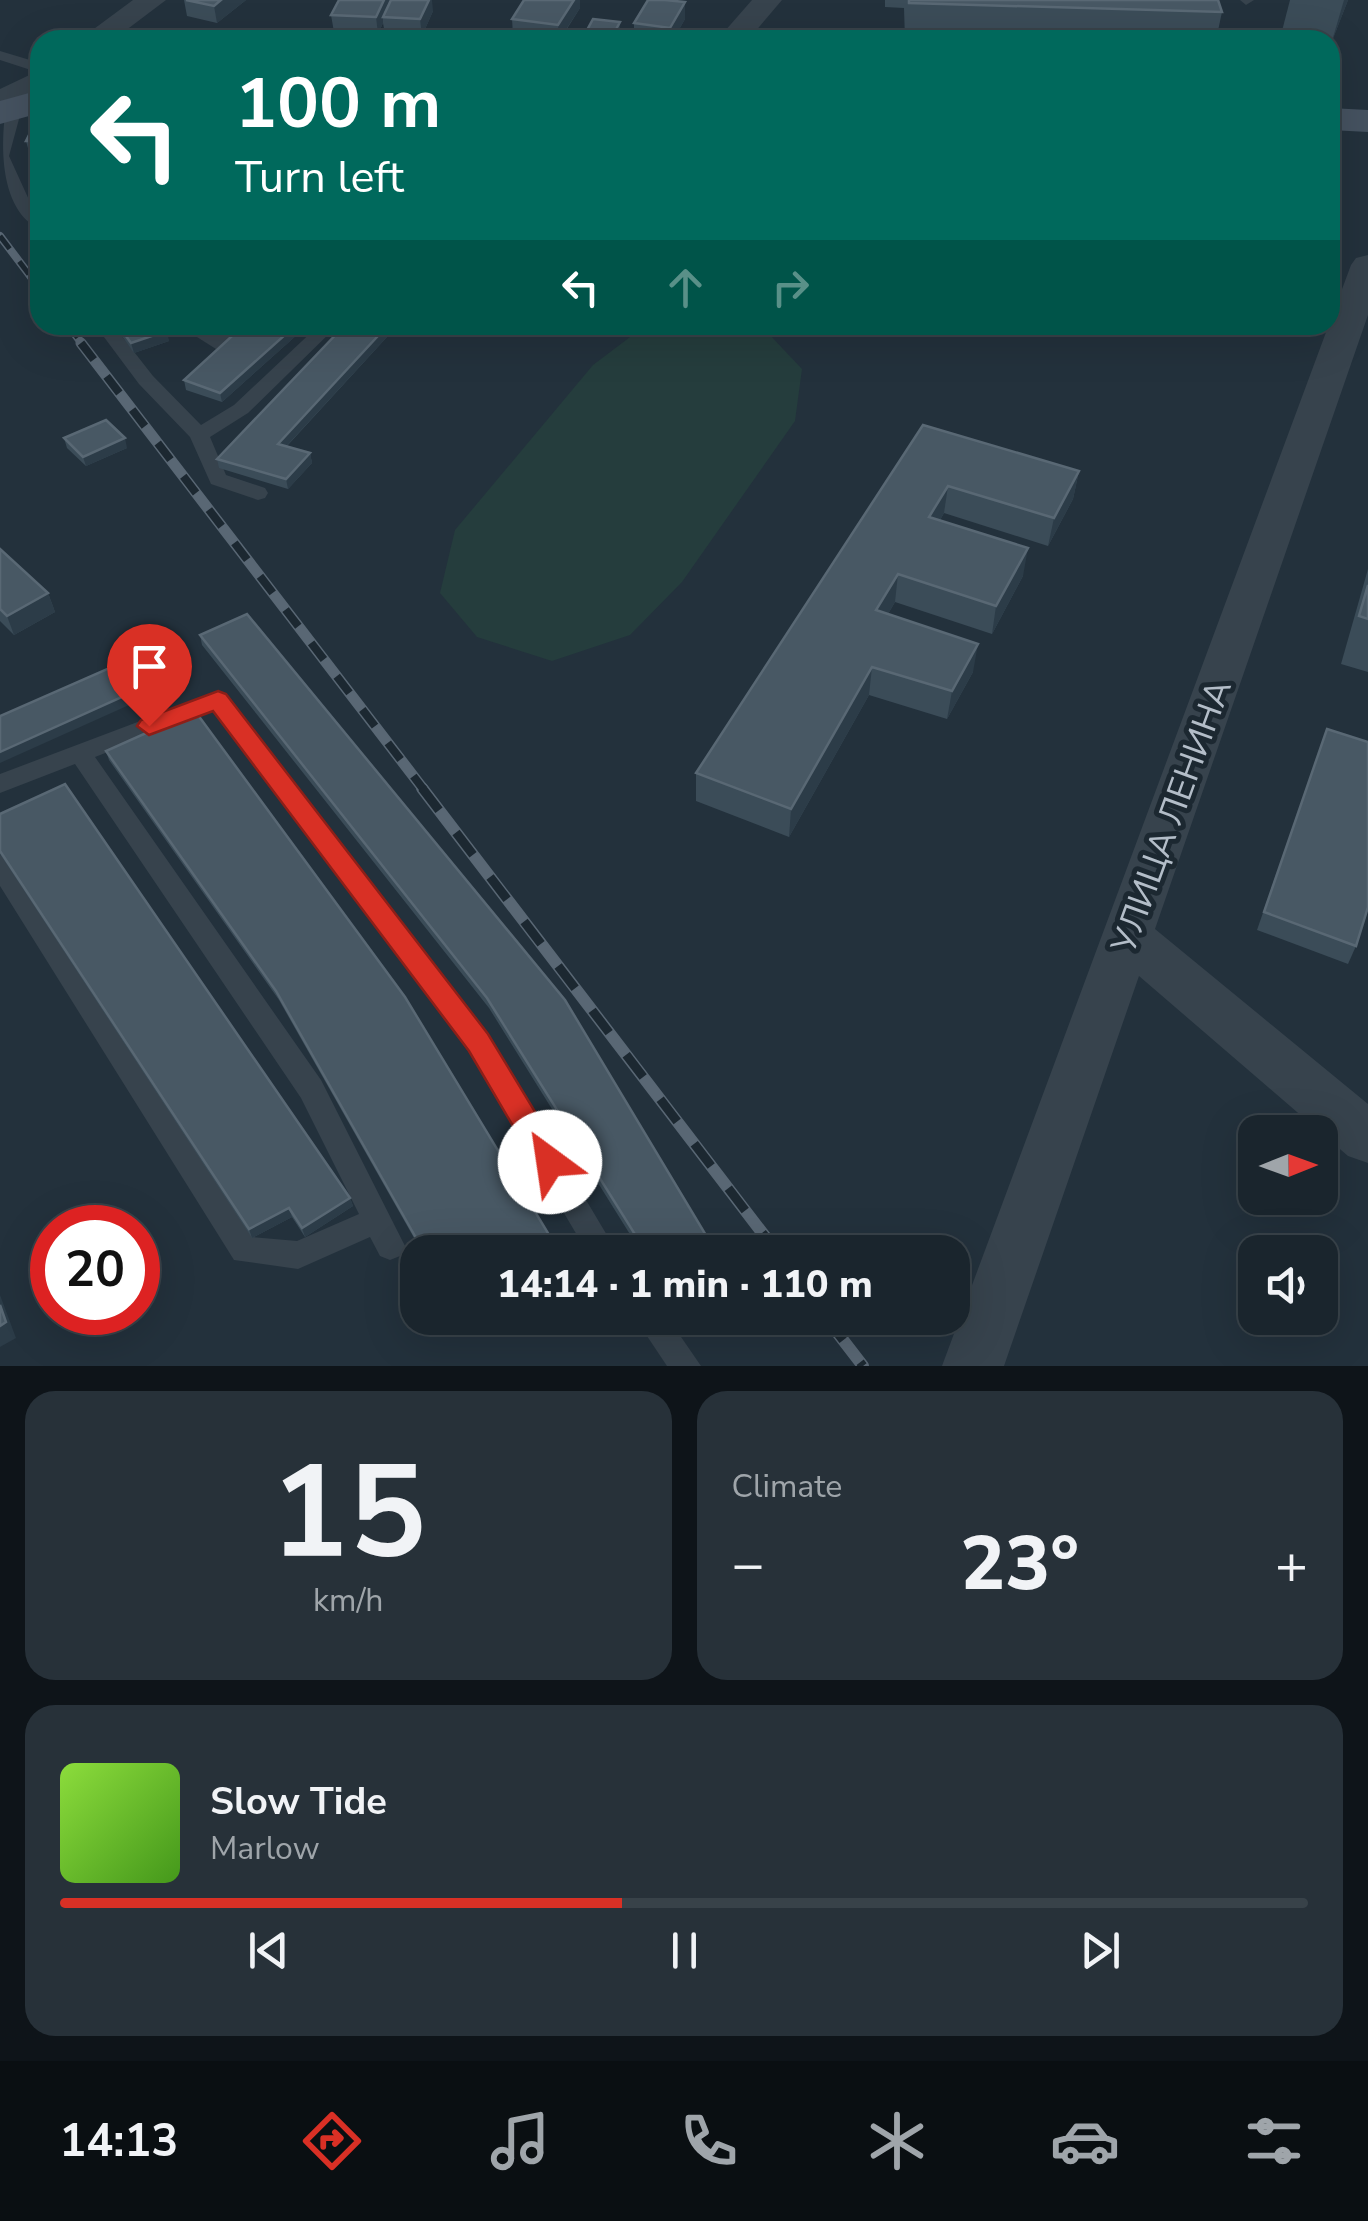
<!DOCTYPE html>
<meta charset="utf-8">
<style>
:root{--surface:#1a252d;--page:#273139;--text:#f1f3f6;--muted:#9fa5aa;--line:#384249;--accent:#d93025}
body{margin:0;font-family:"Nunito Sans",sans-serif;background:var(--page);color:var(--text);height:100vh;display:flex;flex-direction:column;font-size:38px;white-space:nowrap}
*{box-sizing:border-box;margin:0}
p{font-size:32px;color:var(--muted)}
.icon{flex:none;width:55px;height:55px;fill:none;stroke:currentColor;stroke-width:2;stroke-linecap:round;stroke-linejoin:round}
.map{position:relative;height:1366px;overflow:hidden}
.sheet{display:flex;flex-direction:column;gap:25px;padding:25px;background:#0e1419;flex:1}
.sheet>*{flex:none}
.top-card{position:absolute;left:30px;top:30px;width:1310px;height:305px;border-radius:30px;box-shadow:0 10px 40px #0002,0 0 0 2px var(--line);background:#00695c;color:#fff;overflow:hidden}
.needle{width:65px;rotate:89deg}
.fabs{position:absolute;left:1238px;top:1115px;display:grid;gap:20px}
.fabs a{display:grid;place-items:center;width:100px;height:100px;border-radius:20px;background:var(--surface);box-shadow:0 10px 40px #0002,0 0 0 2px var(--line);font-size:50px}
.speed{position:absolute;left:30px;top:1205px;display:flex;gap:20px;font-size:50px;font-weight:700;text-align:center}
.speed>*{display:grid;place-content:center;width:130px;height:130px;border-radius:50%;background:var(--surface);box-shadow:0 10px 40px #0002,0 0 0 2px var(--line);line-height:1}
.speed .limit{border:15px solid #d22;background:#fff;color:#111}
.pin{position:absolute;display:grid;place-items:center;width:85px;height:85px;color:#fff;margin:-102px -42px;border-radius:50% 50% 50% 0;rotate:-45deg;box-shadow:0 0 10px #0007}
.pin .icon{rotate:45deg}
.me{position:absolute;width:110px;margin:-55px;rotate:329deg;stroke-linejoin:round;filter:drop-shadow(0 0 8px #0008)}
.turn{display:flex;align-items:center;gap:35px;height:210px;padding:0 40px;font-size:45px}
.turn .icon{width:130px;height:130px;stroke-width:2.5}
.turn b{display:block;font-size:70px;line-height:85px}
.lanes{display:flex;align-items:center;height:95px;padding:0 40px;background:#0003;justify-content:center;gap:50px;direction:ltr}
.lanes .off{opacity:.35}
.big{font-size:75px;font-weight:800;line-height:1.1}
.sheet .tile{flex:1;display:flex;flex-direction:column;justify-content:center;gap:15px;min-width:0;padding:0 35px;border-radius:30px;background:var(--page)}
.sheet .dial{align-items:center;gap:0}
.dial b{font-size:130px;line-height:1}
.song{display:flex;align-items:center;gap:30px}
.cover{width:120px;height:120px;border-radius:15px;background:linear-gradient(135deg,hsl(90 70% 55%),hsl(100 70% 35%))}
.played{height:10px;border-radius:5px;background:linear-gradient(90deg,var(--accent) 45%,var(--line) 45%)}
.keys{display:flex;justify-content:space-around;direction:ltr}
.heat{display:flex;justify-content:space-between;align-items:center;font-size:55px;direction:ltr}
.sheet .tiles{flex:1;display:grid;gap:25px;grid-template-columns:1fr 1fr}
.tile:last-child{grid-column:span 2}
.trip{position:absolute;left:400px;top:1235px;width:570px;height:100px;border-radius:30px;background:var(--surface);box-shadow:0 10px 40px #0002,0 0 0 2px var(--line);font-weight:800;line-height:100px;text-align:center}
.tabs{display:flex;height:160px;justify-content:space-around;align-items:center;background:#0a0f12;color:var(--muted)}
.tabs .icon{width:70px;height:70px}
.tabs .active{color:var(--accent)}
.tabs b{font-size:45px;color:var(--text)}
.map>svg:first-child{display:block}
.green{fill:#253d3d}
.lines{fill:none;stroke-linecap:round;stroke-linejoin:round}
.lane{fill:#37434d;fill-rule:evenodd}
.street{fill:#37434d;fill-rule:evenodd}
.secondary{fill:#455260;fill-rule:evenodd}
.rail-far2-casing{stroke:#596774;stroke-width:8}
.rail-far1-casing{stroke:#596774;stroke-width:11}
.rail-casing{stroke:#596774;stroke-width:12}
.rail-far2{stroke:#1c2831;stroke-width:5;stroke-dasharray:16;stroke-linecap:butt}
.rail-far1{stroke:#1c2831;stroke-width:8;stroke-dasharray:21;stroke-linecap:butt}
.rail{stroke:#1c2831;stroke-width:9;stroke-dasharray:28;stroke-linecap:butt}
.wall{fill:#3b4c58}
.shaded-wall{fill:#2c3c48}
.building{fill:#485864;stroke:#596874;stroke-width:2.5}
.route{fill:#d93025;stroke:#8d1f18;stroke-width:2.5}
.labels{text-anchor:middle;stroke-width:10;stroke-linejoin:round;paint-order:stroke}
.street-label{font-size:35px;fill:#b3bdc8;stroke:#1c2831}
</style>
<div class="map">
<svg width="1368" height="1366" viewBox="0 0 1368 1366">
<rect width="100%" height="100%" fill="#23313c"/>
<polygon class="green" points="646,325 741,325 767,332 802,369 795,421 682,582 630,635 552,661 477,637 440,593 455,530 593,365"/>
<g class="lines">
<g class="lane">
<polygon points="1240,0 1254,0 1246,5"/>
<polygon points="0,51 40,63 40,73 0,60"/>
<path d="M14,103L22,108L9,156L30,202L40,213V229C0,211 0,146 6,108Z"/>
<polygon points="95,325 113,325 153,376 201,425 234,405 319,325 338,325 248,413 210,437 226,475 265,488 268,493 265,498 258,500 211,484 190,437 139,384"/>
<polygon points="178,325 200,325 215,335 227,325 247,325 216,349"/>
<polygon points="217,692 225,694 488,1035 617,1252 587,1252 468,1051 213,711 95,757 321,1080 405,1246 400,1256 390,1260 380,1256 370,1237 298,1269 234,1260 0,886 0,855 9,858 252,1237 297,1241 359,1214 301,1098 75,764 0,793 0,774"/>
<polygon points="635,1318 668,1318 701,1366 667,1366"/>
</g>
<g class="street">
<polygon points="133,0 166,0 113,40 79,40"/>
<polygon points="752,0 782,0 748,40 717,40"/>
<polygon points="40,70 40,92 0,111 0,89"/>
<polygon points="1368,255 1368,315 1155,929 1368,1104 1368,1163 1348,1156 1139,976 1004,1366 942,1366 1351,265 1356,258"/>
</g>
<g class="secondary">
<polygon points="40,90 40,113 0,124 0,101"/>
<polygon points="1330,108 1368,110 1368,132 1330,130"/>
</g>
<g class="rail-far2-casing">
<g id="rail-far2">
<polyline points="0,236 40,289"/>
<polyline points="68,325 83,345"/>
</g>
</g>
<g class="rail-far1-casing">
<polyline id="rail-far1" points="81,343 424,790"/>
</g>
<g class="rail-casing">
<g id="rail">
<polyline points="422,788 777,1252"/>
<polyline points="826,1318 863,1366"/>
</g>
</g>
<use href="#rail-far2" class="rail-far2"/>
<use href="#rail-far1" class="rail-far1"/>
<use href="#rail" class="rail"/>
</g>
<g class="wall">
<polygon points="184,0 246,0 217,23 187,16"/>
<polygon points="524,0 580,0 580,8 560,40 513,36 512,19"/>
<polygon points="885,0 1218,0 1222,12 1216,40 905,40 904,8 885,7"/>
<polygon points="1290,0 1348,0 1332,41 1282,31"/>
<polygon points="433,11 422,36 385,34 383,23 378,34 334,32 331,15"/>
<polygon points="685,19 673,40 634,40 634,23"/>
<polygon points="620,30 615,40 586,40 586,32"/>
<polygon points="40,113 40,159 31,159 26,141"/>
<polygon points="114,325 162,325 169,341 134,353"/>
<polygon points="244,325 308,325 222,402 186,390 184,380"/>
<polygon points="345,325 398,325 287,446 310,453 312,463 288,489 219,468 217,459"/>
<polygon points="923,425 1079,471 1073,499 1048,546 944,513 940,520 1023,576 992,634 895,602 888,614 973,672 947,719 869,695 789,837 696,801 696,773"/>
<polygon points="64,438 127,448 86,466 67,448"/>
<polygon points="0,549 48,593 55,612 14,635 0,621"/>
<polygon points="1368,569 1368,672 1341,664"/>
<polygon points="200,635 716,1252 641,1252 489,1008 202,645"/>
<polygon points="1320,748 1356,946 1348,964 1257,930"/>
<polygon points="106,751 552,1247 543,1252 422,1252 279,1000 109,760"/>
<polygon points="0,814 350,1198 353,1206 305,1237 292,1217 252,1238 0,854"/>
</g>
<g class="shaded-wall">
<polygon points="221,0 246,0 217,23 214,6"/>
<polygon points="384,0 391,0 383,17 383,23 378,34 376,17"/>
<polygon points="429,0 432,0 433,11 422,36 420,19"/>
<polygon points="574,0 580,0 580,8 559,40 558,25"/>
<polygon points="1344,0 1348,0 1332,41"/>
<polygon points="685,2 685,19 673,40 670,40 670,28"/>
<polygon points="620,22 620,30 615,40 613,40 613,35"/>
<polygon points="296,325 308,325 222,402 220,393"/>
<polygon points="388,325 398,325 280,453 278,444"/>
<polygon points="167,331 169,341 134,353 131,343"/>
<polygon points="125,438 127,448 86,466 83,457"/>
<polygon points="310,453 312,463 288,489 286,479"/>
<polygon points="1079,471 1073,499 1048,546 1054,518"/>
<polygon points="948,486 944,513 925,545 929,517"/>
<polygon points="1028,548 1023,576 992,634 996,606"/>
<polygon points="898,574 895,602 874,638 876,610"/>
<polygon points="48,593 55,612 14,635 7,616"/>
<polygon points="978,644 973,672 947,719 952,691"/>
<polygon points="872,667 869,695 789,837 791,809"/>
<polygon points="164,678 167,688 0,763 0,752"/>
<polygon points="350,1198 353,1206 305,1237 302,1228"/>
<polygon points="289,1208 292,1217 252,1238 249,1229"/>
<polygon points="551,1238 552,1247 543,1252 529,1252"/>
<polygon points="0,1295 16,1338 0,1347"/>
</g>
<g class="building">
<polygon points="186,0 221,0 214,6"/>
<polygon points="339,0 384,0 376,17 331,15"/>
<polygon points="391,0 429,0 420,19 383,17"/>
<polygon points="524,0 574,0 558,25 512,19"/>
<polygon points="648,0 665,0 685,2 670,28 634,23"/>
<polygon points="909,0 1218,0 1222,12 909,3"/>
<polygon points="593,19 620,22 613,35 586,32"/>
<polygon points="40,113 40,141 26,141"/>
<polygon points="118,325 162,325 167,331 131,343"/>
<polygon points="244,325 296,325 220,393 184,380"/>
<polygon points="345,325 388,325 278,444 310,453 286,479 217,459"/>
<polygon points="106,420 125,438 83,457 64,438"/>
<polygon points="923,425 1079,471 1054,518 948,486 929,517 1028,548 996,606 898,574 876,610 978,644 952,691 872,667 791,809 696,773"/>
<polygon points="0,549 48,593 7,616 0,609"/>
<polygon points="1368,585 1368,619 1359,616"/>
<polygon points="247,614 565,1000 716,1252 646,1252 487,998 200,635"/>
<polygon points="146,652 164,678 0,752 0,716"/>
<polygon points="195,711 405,997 551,1238 529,1252 424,1252 276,991 106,751"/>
<polygon points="1327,729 1368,742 1368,907 1356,946 1264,912"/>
<polygon points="65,784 350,1198 302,1228 289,1208 249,1229 0,851 0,814"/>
<polygon points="0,1305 6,1322 0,1326"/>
</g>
<polygon class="route" points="218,691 226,694 488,1034 560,1153 564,1162 560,1172 550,1175 540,1172 469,1051 213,711 149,735 137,726 141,720"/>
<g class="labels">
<g class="street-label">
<text transform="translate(1171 816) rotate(-70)" y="12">УЛИЦА ЛЕНИНА</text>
</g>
</g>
</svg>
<div class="fabs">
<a><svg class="needle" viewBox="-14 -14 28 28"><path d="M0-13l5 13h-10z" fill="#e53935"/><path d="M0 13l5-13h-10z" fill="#9fa5aa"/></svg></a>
<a><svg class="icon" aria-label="sound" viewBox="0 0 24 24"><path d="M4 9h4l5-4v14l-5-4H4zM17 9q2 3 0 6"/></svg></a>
</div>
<div class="speed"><div class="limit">20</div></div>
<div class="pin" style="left:149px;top:726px;background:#d93025"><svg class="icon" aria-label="arrive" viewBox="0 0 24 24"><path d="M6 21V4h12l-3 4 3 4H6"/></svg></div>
<svg class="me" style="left:550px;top:1162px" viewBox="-20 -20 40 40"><circle r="19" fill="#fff"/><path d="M0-13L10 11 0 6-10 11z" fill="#d93025"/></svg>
<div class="trip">14:14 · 1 min · 110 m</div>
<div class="top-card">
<div class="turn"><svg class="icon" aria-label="left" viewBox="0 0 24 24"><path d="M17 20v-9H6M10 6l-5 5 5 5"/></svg><div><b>100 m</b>Turn left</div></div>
<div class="lanes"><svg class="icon" aria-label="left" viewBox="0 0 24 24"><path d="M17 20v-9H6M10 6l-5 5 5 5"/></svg><svg class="icon off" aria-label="ahead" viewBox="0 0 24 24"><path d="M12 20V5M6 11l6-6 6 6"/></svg><svg class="icon off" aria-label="right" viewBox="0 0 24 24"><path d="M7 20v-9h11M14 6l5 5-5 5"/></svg></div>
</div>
</div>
<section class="sheet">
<div class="tiles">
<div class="tile dial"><b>15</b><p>km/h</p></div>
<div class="tile"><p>Climate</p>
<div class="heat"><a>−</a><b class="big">23°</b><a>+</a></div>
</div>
<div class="tile">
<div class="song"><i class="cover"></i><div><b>Slow Tide</b><p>Marlow</p></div></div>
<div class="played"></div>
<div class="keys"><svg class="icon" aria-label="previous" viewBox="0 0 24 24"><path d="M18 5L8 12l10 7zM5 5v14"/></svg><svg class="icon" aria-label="pause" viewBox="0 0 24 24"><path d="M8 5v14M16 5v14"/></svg><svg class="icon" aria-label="next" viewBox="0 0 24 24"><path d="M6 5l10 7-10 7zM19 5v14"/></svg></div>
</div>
</div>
</section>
<nav class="tabs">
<b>14:13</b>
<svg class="icon active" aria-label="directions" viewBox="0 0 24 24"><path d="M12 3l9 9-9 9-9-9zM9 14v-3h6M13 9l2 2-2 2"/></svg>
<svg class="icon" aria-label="music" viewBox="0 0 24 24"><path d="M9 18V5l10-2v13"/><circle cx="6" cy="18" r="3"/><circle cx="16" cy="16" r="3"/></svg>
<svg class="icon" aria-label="phone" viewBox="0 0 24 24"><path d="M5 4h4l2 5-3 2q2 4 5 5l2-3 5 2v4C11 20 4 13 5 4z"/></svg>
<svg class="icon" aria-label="climate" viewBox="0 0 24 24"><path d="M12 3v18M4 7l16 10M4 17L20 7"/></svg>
<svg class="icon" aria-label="car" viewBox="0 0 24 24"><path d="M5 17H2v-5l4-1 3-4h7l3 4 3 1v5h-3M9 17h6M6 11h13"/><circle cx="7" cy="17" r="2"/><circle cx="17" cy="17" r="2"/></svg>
<svg class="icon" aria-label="filters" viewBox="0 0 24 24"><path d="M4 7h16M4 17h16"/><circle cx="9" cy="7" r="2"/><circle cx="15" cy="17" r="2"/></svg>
</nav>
